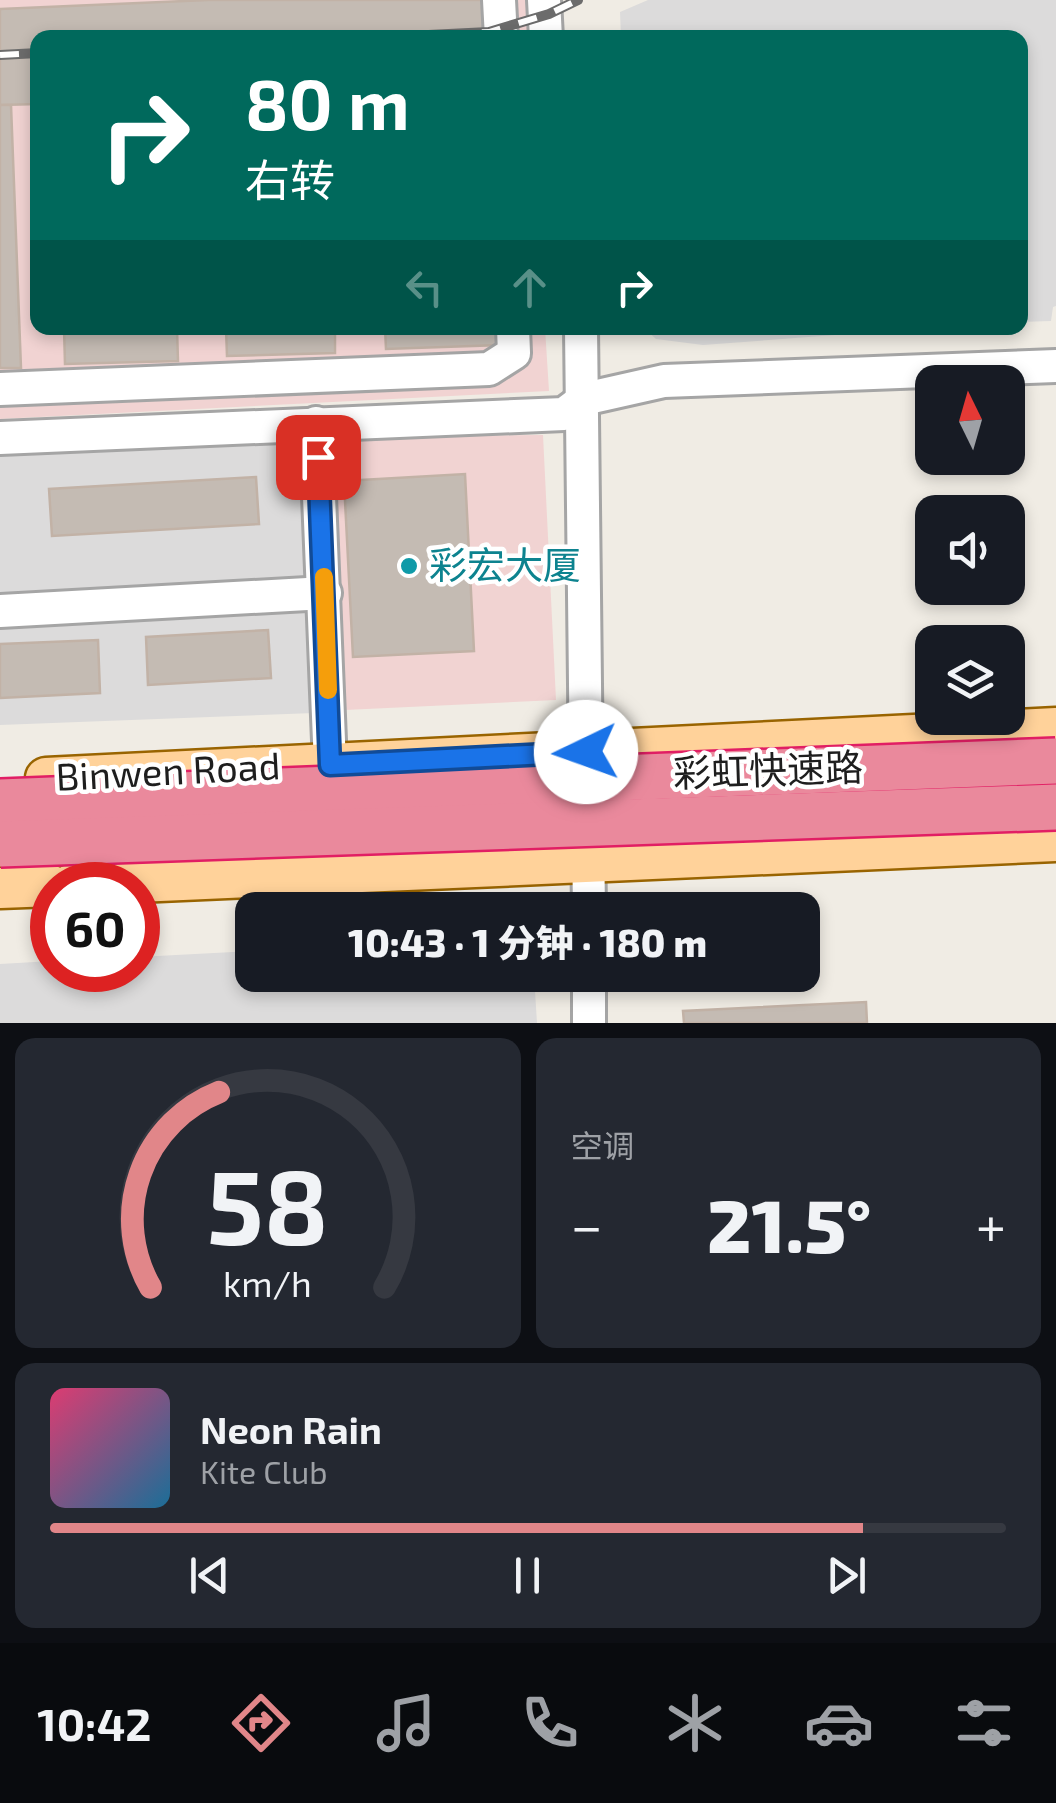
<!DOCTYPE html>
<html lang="zh">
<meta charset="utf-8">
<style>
:root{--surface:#171b24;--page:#242831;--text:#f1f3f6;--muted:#9ea1a6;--line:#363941;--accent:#e18689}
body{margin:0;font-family:"Exo 2","Noto Sans SC",sans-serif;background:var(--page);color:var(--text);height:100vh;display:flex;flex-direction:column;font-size:38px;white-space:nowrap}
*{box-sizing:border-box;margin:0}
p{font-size:32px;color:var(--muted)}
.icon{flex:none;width:55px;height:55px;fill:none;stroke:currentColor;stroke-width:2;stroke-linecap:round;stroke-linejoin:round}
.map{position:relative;height:1023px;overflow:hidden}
.drawer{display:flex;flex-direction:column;gap:15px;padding:15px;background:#0d0f14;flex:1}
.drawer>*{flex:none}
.top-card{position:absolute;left:30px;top:30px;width:998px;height:305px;border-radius:20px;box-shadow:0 5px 15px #0003;background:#00695c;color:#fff;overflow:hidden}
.needle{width:65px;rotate:355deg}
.fabs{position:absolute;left:915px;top:365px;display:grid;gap:20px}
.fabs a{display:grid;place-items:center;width:110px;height:110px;border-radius:20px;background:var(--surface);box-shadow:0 5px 15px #0003;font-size:50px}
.speed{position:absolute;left:30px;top:862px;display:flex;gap:20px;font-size:50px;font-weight:700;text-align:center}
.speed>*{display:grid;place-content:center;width:130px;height:130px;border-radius:50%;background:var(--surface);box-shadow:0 5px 15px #0003;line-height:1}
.speed .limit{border:15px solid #d22;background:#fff;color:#111}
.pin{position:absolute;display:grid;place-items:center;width:85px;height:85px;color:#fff;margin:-42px;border-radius:20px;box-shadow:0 5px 15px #0006}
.me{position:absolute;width:110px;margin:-55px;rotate:267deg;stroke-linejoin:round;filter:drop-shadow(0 0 8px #0008)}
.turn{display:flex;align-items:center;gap:35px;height:210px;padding:0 50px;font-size:45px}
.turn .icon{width:130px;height:130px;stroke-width:2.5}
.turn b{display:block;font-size:70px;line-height:85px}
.lanes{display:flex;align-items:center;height:95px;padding:0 50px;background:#0003;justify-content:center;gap:50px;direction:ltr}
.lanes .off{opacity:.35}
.big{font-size:75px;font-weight:800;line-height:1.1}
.drawer .tile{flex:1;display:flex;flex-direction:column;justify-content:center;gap:15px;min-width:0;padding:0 35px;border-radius:20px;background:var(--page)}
.drawer .dial{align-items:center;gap:0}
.dial svg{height:260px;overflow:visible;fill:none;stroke:var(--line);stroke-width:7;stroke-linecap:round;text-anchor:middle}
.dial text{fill:var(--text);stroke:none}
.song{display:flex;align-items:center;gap:30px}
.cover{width:120px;height:120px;border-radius:15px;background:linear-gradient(135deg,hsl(340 70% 55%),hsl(200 70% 35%))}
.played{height:10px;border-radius:5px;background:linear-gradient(90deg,var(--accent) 85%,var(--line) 85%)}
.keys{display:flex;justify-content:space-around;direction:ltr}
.heat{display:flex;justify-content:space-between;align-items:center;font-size:55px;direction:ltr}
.drawer .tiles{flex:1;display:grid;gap:15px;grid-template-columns:1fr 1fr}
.tile:last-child{grid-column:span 2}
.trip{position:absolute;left:235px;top:892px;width:585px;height:100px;border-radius:20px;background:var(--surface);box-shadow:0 5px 15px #0003;font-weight:800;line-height:100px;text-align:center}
.dock{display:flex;height:160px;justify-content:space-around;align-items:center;background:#090b0e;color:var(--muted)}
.dock .icon{width:70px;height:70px}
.dock .selected{color:var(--accent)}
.dock b{font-size:45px;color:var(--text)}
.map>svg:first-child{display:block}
.residential{fill:#dcdbdb}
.commercial{fill:#f1d3d2}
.building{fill:#c4bbb3;stroke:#c2b2a6;stroke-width:2.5}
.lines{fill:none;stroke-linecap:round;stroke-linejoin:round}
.minor-casing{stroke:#a5a5a5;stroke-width:38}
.major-casing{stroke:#996400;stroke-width:45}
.minor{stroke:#fff;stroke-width:32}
.major{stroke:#ffd29a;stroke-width:40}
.rail-casing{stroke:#6c6c6c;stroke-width:10}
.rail{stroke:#fff;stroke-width:6;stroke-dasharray:19;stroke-linecap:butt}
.highway-bridge-casing{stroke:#e11e64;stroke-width:50;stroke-linecap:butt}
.highway-bridge{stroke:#ea899c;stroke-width:45}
.route-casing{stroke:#114b97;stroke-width:25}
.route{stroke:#1a73e8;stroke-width:18}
.slow{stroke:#f59e0b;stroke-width:18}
.culture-dot{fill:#0f9aa8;stroke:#fff;stroke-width:4}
.labels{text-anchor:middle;stroke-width:9;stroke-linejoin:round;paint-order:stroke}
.culture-label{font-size:38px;fill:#0d838f;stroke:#fff;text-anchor:start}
.street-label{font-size:38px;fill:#1e1e1e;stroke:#fff}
</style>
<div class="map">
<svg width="1056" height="1023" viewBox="0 0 1056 1023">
<rect width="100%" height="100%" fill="#f0ece4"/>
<g class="residential">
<polygon points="648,0 1056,0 1056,306 1053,307 1051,321 1020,322 1020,38 621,37 620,12"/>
<polygon points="644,328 928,328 703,345 656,339"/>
<polygon points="299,424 314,713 0,725 0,438"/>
<polygon points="252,951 252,975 534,975 537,1023 0,1023 0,964 52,961 52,970 138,970 138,957"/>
</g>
<g class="commercial">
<polygon points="0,0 526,0 528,37 38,38 38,328 545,328 549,391 0,419"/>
<polygon points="543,435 556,700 345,710 331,436"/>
</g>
<g class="building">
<polygon points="208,0 489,0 491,38 38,38 38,104 0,105 0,9"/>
<polygon points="0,105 11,105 21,368 0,368"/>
<polygon points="64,328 177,328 178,361 65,364"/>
<polygon points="226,328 335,328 335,353 227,356"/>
<polygon points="385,328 501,328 501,345 386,349"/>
<polygon points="465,474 474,651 353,657 344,481"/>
<polygon points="256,477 259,524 52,536 49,489"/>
<polygon points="268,630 271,678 148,685 146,637"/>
<polygon points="98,640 100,693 0,698 0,644"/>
<polygon points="866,1002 867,1023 684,1023 683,1011"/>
</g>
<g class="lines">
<g class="minor-casing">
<g id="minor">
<polyline points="499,0 501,38"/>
<polyline points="544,0 546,38"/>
<polyline points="581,328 586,773"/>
<polyline points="0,389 489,369 514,353 513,328"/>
<polyline points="316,423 330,765"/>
<polyline points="0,438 564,414 584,399 664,381 1056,366"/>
<polyline points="0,611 325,593"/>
<polyline points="588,837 589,910"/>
<polyline points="589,975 589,1023"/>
</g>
</g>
<g class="major-casing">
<g id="major">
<polyline points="46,778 1056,728"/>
<polyline points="70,885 1056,841"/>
<polyline points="0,888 52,886"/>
</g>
</g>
<use href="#minor" class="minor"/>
<use href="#major" class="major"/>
<g class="rail-casing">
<g id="rail">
<polyline points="368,38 489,32 549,14 578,0"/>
<polyline points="0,55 38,53"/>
</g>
</g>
<use href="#rail" class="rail"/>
<g class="highway-bridge-casing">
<g id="highway-bridge">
<polyline points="0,802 1056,761"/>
<polyline points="0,844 1056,807"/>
</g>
</g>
<use href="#highway-bridge" class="highway-bridge"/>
</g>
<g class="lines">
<g class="route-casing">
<polyline id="route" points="318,457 330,765 586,752"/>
</g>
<use href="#route" class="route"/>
<polyline class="slow" points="324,577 328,690"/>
</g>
<circle class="culture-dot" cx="409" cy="566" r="10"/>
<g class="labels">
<g class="culture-label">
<text x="429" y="579">彩宏大厦</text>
</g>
<g class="street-label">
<text transform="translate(768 771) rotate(-2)" y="13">彩虹快速路</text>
<text transform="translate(168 772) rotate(-3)" y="13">Binwen Road</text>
</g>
</g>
</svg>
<div class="fabs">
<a><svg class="needle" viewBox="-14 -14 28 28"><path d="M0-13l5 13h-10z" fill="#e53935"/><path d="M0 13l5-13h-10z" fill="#9ea1a6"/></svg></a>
<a><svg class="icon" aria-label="sound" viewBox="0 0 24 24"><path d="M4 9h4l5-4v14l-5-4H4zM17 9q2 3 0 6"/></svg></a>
<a><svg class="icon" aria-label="layers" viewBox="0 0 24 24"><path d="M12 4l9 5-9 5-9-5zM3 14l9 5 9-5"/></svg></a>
</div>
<div class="speed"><div class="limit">60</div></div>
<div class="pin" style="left:318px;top:457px;background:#d93025"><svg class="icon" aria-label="arrive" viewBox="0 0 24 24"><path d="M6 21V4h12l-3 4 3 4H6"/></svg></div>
<svg class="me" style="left:586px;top:752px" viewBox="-20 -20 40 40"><circle r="19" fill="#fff"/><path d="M0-13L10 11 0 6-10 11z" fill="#1a73e8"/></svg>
<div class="trip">10:43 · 1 分钟 · 180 m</div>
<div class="top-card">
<div class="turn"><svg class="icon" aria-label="right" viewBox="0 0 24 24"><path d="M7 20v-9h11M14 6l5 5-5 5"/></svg><div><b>80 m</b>右转</div></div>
<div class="lanes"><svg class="icon off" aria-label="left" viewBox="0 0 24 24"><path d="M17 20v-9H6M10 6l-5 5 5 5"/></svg><svg class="icon off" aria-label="ahead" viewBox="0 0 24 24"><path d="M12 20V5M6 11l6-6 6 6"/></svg><svg class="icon" aria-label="right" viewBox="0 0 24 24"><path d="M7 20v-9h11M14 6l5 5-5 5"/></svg></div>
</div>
</div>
<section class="drawer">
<div class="tiles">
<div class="tile dial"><svg viewBox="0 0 100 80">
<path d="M14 69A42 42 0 1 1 86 69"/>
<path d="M14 69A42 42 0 0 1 35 9" stroke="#e18689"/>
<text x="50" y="56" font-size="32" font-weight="700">58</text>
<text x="50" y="72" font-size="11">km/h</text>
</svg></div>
<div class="tile"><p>空调</p>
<div class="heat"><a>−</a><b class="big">21.5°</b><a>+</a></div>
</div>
<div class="tile">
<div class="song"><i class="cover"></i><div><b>Neon Rain</b><p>Kite Club</p></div></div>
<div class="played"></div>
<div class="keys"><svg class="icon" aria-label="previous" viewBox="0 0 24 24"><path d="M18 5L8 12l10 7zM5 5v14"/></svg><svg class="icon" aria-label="pause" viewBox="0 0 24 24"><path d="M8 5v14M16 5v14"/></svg><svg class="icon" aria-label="next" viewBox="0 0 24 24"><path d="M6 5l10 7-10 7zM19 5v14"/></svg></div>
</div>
</div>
</section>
<nav class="dock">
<b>10:42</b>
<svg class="icon selected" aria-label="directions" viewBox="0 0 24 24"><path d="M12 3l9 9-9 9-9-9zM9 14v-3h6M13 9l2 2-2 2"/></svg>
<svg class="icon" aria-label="music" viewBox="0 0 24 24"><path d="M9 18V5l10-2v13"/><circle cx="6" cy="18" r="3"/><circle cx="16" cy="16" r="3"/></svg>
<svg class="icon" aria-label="phone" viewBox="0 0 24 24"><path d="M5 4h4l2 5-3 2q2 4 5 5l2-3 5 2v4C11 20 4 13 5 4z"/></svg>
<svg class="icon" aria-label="climate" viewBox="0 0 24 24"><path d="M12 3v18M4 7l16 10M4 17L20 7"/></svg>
<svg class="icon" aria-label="car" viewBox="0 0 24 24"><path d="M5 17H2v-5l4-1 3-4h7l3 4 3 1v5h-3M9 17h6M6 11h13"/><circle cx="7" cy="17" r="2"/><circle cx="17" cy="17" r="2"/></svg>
<svg class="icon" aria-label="filters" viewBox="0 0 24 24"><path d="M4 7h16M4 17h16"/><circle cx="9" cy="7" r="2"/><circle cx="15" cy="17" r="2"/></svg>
</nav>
